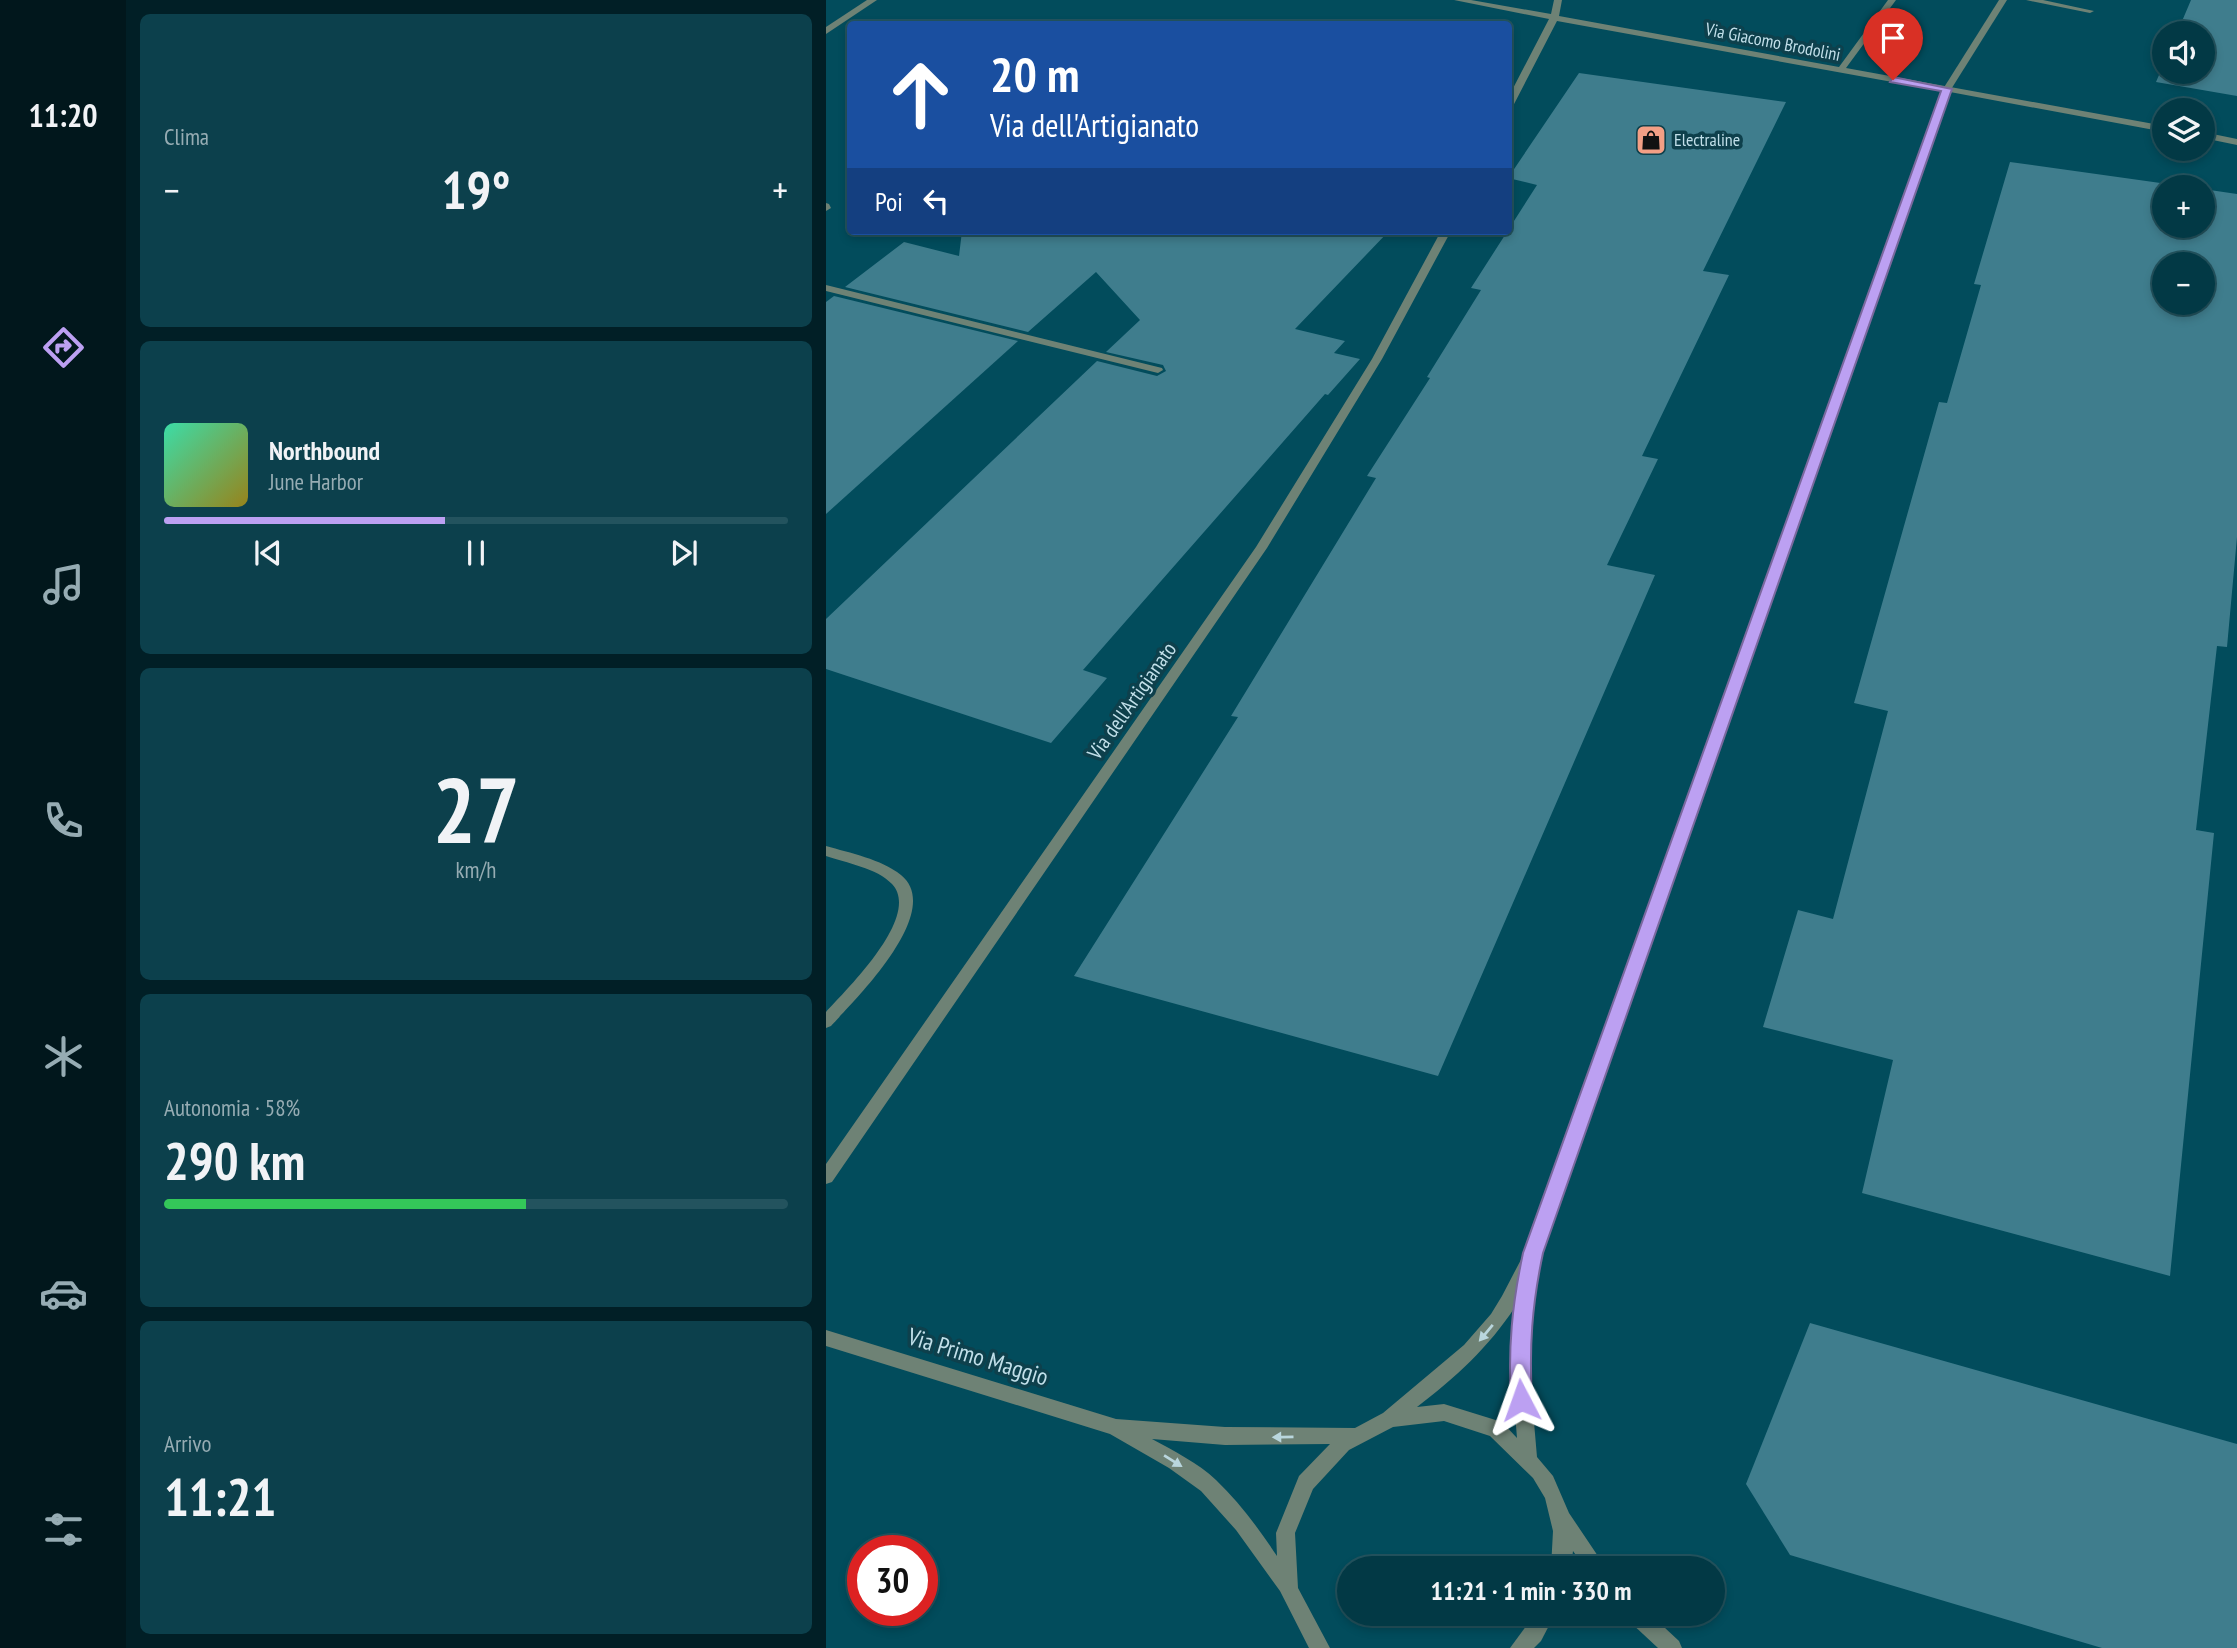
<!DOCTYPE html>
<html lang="it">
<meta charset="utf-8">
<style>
:root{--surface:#023945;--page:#0c404c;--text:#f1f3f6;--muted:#96acb3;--line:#23535e;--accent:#bca0f2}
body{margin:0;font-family:"PT Sans Narrow",sans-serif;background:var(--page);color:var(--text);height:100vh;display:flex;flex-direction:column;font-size:26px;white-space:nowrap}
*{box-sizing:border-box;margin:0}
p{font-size:23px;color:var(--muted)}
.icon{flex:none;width:38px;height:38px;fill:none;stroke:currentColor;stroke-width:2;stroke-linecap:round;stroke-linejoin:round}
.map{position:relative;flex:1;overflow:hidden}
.sheet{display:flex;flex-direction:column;gap:14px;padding:14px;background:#011f26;width:700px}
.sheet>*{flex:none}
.hud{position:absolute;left:21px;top:21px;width:665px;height:214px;border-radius:7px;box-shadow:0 4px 10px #0003,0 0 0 2px var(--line);background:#1a4fa0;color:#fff;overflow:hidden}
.controls{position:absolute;left:1326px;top:21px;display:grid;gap:14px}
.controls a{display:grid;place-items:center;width:63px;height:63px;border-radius:50%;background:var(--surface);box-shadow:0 4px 10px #0003,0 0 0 2px var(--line);font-size:35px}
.speed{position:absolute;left:21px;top:1535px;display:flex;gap:14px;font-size:35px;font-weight:700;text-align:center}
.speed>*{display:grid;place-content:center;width:91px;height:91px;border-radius:50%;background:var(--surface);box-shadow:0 4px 10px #0003,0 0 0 2px var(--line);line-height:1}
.speed .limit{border:10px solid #d22;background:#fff;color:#111}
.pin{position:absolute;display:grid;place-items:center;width:60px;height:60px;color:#fff;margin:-72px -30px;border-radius:50% 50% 50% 0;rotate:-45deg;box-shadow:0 0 7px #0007}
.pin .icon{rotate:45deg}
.me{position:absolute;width:77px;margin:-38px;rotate:356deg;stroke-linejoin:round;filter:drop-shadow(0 0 5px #0008)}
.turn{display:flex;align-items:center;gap:24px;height:147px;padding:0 28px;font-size:32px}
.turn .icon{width:91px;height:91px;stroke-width:2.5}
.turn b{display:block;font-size:49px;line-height:60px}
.then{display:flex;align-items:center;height:66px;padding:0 28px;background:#0003;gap:14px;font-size:26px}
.big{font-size:52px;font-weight:700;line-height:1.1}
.sheet .widget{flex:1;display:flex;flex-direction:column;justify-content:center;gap:10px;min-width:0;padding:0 24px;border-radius:10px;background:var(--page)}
.sheet .dial{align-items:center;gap:0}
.dial b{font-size:91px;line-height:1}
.song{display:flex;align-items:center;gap:21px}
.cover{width:84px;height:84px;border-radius:10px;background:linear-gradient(135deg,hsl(160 70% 55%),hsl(50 70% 35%))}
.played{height:7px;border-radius:4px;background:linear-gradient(90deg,var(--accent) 45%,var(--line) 45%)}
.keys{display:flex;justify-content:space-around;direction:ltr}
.heat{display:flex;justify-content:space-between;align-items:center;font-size:38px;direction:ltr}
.charge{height:10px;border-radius:5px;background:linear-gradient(90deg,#34c759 58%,var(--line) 0)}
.trip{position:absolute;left:511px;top:1556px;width:388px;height:70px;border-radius:35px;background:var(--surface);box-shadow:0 4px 10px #0003,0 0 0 2px var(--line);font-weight:700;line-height:70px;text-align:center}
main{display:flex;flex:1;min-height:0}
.tabs{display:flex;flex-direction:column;width:126px;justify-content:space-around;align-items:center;background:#01171c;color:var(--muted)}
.tabs .icon{width:49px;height:49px}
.tabs .active{color:var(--accent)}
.tabs b{font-size:32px;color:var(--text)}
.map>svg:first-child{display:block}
.building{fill:#3f7d8d;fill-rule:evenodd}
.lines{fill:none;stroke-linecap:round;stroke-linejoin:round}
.lane{fill:#6e8275;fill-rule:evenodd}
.street{fill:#6e8275;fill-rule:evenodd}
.oneway{fill:#b9d6dd}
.route{fill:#bca0f2;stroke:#7a689d;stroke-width:2}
.labels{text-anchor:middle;stroke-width:7;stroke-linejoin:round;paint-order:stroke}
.far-street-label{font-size:18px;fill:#c1dfe9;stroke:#0e404c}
.far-poi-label{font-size:18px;fill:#c1dfe9;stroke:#0e404c;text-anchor:start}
.street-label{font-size:21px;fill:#c1dfe9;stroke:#0e404c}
.near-street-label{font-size:24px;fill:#c1dfe9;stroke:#0e404c}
</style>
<main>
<nav class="tabs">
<b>11:20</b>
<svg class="icon active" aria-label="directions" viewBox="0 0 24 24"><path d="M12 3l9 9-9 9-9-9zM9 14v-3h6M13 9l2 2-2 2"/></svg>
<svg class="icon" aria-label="music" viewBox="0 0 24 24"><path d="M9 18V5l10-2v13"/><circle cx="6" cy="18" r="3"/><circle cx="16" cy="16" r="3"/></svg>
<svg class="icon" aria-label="phone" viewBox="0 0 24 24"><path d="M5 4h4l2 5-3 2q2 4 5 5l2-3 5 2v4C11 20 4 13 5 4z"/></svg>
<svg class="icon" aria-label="climate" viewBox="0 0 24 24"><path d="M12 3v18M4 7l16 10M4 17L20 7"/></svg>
<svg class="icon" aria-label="car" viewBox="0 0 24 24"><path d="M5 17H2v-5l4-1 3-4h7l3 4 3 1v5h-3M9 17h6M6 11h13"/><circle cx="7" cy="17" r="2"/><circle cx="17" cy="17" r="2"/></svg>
<svg class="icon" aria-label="filters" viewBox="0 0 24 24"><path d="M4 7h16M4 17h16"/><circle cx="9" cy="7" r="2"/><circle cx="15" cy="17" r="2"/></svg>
</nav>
<section class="sheet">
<div class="widget"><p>Clima</p>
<div class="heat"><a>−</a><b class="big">19°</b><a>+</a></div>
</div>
<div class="widget">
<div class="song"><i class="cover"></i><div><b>Northbound</b><p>June Harbor</p></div></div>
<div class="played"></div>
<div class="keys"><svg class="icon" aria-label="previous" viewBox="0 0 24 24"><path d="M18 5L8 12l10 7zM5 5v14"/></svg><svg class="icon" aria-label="pause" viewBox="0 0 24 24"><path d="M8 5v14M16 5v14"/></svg><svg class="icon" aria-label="next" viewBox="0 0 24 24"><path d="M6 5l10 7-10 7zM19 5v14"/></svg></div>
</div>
<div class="widget dial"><b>27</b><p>km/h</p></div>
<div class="widget"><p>Autonomia · 58%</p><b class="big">290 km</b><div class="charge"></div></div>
<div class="widget"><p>Arrivo</p><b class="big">11:21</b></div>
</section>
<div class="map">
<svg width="1411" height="1648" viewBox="0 0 1411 1648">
<rect width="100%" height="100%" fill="#024c5c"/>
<g class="building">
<polygon points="1365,0 1411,0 1411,96 1330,82 1339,61 1339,72 1377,72 1377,33 1351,33"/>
<polygon points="753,73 960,102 877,271 903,275 816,456 832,459 781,565 829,575 612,1076 248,976 412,717 405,716 550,478 541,476 604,378 601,377 655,290 645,288 711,185 682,178"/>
<path d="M1184,162L1363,187H1339V226H1377V189L1411,194V537L1401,647L1391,646L1370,830L1388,833L1344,1276L1036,1193L1067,1060L937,1027L972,910L1007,919L1062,711L1028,703L1113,402L1121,403L1155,285L1148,284ZM1339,264H1377V303H1339Z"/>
<polygon points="136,231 563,231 469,329 519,341 508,353 534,359 502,395 499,394 257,670 281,678 225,743 0,669 0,619 271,361 331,376 340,371 337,365 280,352 314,320 270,272 202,332 19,287 78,242 133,256"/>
<polygon points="8,296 192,341 0,514 0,302"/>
<polygon points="984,1323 1411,1444 1411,1648 1276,1648 964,1555 920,1484"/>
</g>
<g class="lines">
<g class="lane">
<polygon points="41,0 51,0 0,34 0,27"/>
<polygon points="628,0 645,0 725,14 728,0 736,0 733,16 1013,67 1062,0 1070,0 1020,68 1339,126 1339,132 1124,92 716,1253 713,1258 707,1261 701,1258 698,1253 1116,91 731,21 686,108 682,111 682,98 723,19"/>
<polygon points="1200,0 1217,0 1268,11 1264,13"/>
<polygon points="1377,132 1411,139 1411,145 1377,138"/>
<polygon points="0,203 3,204 5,208 0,211"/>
<polygon points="615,231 625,231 556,359 441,548 6,1182 0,1184 0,1164 430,547 546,359"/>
<polygon points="0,285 336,368 337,370 332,373 0,291"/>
<path d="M0,846C24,853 55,859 75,875C119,911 30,999 5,1026L0,1028V1012C21,989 96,916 66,884C51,868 20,863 0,856Z"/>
</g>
<g class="street">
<polygon points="1173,0 1181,0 1124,91 1118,91 1117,89"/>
<path d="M707,1245L713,1248L716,1253L709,1267L712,1272L705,1318L703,1364L711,1457L727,1476L743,1513L780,1568H759L747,1551L745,1568H725L727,1531L719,1498L707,1478L664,1436L618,1421L567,1427L523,1450L487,1489L469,1533L472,1588L504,1648H483L454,1591L410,1530L375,1491L343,1468L284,1434L0,1346V1330L290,1419L399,1427L529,1428L557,1413L638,1345L665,1314L676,1296L701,1248ZM689,1307L685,1364L691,1438L676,1422L618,1404L591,1407C629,1378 663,1347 689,1307ZM326,1439L399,1445L504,1444L473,1476L450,1533L451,1556C433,1529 414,1503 390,1480C372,1463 348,1451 326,1439Z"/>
<polygon points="709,1614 729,1614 715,1641 708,1648 684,1648"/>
<polygon points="800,1614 824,1614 853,1641 856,1648 832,1648 803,1621"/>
</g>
</g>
<defs><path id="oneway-solid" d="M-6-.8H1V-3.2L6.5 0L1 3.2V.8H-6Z" transform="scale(1.75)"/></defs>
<g class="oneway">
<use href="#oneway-solid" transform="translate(660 1333) rotate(130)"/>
<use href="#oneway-solid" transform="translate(457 1437) rotate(179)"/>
<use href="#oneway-solid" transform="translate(347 1461) rotate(32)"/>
</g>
<path class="route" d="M1067,77L1126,89L717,1253C706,1305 703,1347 706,1400L703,1407L695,1410L688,1407L685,1400C682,1347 686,1305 697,1253L1115,91L1064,82Z"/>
<defs>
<g id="shop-square" transform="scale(1.575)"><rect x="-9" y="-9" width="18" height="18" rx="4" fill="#f39f85" stroke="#0e404c"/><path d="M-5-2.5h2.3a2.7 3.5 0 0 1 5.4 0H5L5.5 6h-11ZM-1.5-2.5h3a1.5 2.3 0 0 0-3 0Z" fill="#111"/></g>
</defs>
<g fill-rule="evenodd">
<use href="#shop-square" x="825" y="140"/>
</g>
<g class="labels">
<g class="far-street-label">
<text transform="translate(947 42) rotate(11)" y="6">Via Giacomo Brodolini</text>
</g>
<g class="far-poi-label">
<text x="848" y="146">Electraline</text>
</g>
<g class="street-label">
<text transform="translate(306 701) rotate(-55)" y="7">Via dell'Artigianato</text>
</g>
<g class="near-street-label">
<text transform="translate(152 1357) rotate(17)" y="8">Via Primo Maggio</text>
</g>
</g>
</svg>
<div class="controls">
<a><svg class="icon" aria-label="sound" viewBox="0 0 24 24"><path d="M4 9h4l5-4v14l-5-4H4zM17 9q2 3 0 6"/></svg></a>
<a><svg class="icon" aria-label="layers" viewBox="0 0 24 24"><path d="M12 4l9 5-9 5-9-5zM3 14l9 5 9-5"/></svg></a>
<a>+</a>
<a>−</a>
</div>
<div class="speed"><div class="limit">30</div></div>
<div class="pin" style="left:1067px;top:80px;background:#d93025"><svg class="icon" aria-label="arrive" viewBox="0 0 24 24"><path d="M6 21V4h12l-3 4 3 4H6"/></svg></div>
<svg class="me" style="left:695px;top:1400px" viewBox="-20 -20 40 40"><path d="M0-17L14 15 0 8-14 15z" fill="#bca0f2" stroke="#fff" stroke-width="4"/></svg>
<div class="trip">11:21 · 1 min · 330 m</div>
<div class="hud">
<div class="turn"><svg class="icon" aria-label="ahead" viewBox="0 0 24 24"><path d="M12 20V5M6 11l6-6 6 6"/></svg><div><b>20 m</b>Via dell'Artigianato</div></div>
<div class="then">Poi<svg class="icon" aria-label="left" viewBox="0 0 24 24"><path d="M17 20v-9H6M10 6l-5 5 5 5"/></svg></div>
</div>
</div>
</main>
